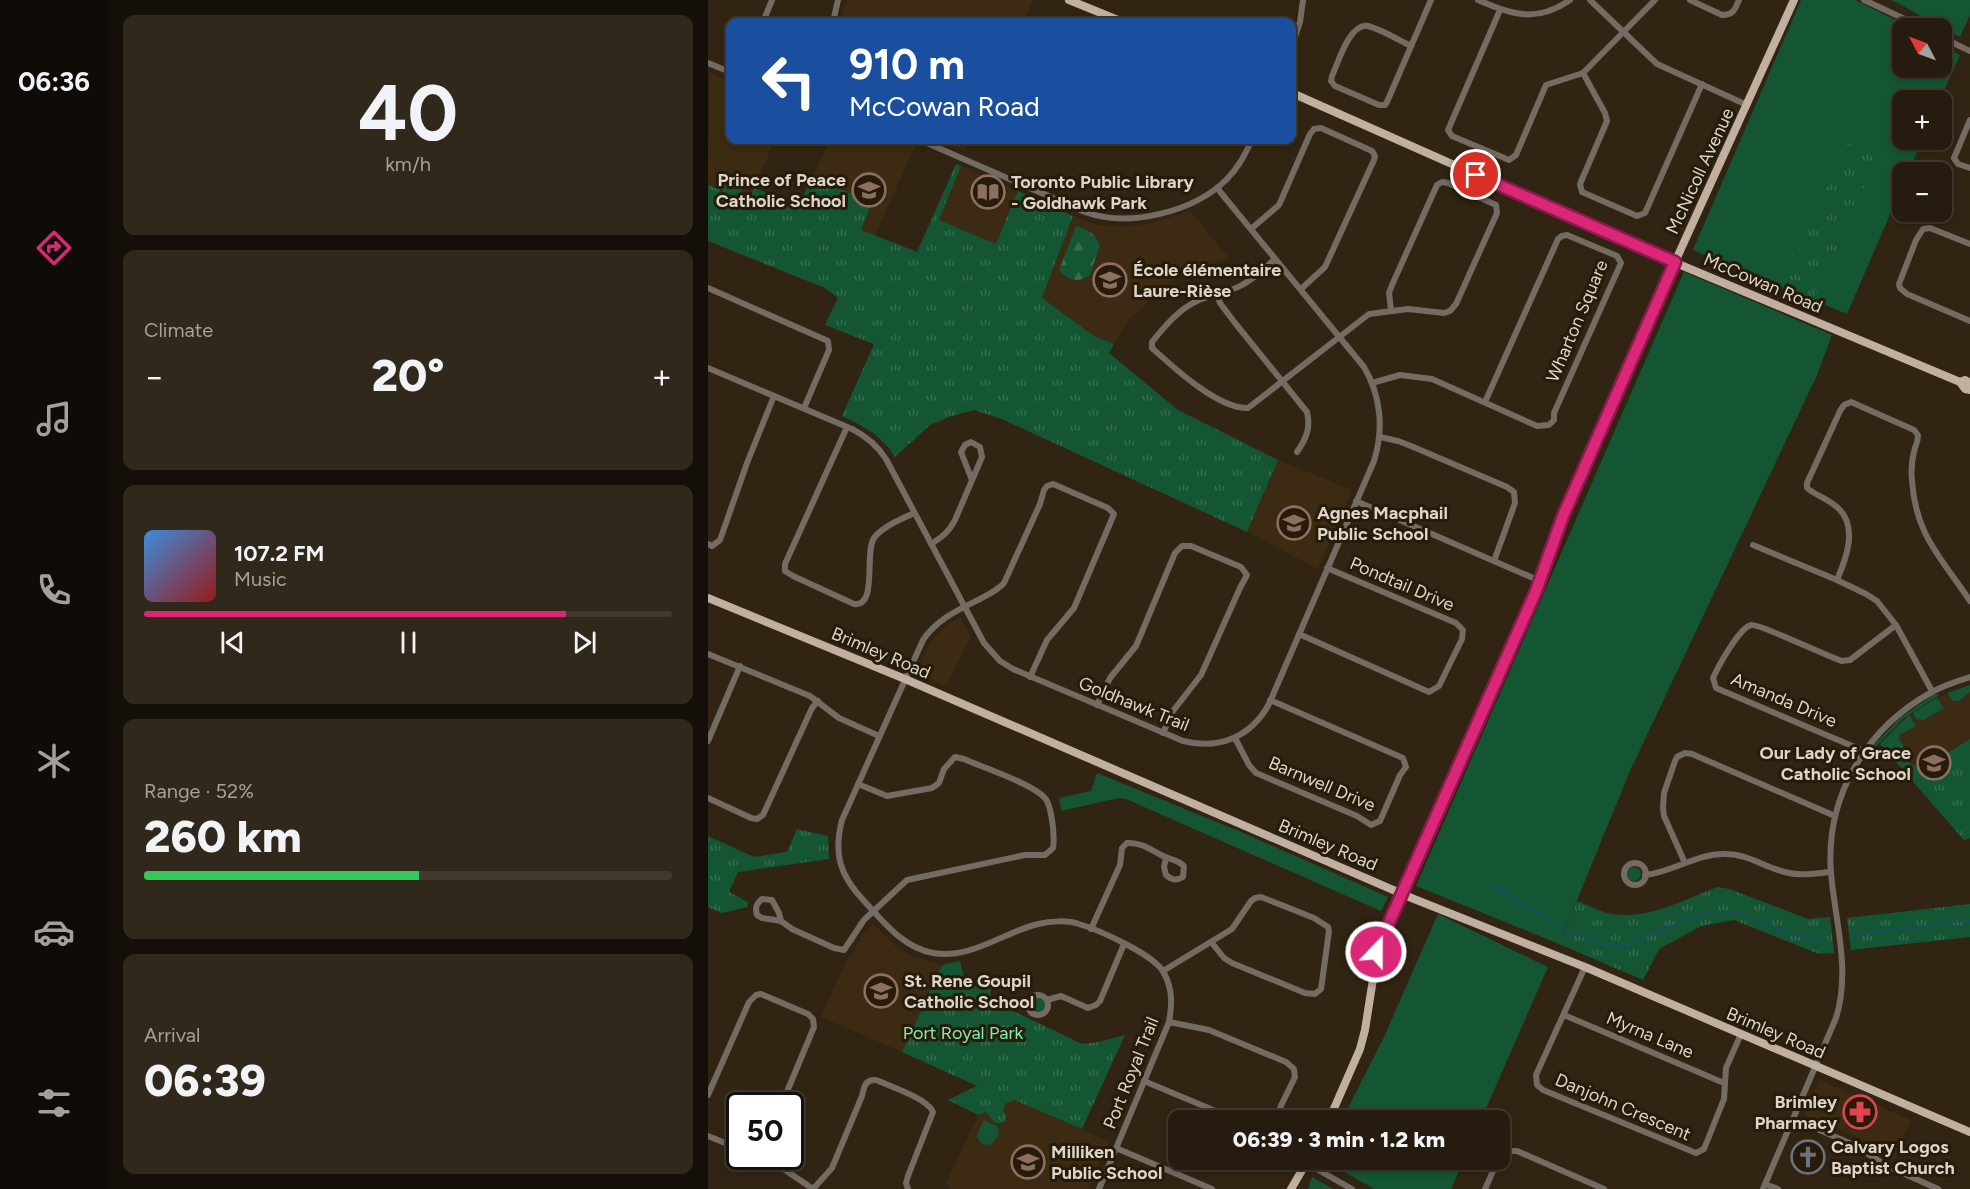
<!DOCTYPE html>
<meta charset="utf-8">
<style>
:root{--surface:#251b0e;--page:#31281c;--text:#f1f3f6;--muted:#a3a19e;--line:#42392e;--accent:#db2777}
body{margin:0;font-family:Figtree,sans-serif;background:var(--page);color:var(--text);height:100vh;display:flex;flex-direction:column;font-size:22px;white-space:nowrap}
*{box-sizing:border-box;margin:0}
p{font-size:20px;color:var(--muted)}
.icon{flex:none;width:33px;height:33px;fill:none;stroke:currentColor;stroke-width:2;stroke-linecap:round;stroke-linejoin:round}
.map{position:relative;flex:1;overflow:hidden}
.side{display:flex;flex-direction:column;gap:15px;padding:15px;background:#140f08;width:600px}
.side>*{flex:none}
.banner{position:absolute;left:18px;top:18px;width:570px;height:126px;border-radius:12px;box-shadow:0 3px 9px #0003,0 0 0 2px var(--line);background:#1a4fa0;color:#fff;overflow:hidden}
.needle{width:39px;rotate:311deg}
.buttons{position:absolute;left:1184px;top:18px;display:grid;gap:12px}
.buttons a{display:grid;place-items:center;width:60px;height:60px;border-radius:12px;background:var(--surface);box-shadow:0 3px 9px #0003,0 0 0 2px var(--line);font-size:30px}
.speed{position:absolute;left:18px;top:1092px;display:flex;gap:12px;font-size:30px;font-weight:700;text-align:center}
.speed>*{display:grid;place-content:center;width:78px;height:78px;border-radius:50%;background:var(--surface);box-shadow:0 3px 9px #0003,0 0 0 2px var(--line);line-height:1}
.speed .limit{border:3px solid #111;border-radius:9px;background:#fff;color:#111}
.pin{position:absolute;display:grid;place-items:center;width:51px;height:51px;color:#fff;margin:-26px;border:3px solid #fff;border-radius:50%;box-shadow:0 2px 6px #0007}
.me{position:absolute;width:66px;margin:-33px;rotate:22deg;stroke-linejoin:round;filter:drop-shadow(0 0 4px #0008)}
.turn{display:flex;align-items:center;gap:21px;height:126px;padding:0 24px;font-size:27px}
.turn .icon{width:78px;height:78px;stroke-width:2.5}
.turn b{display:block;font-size:42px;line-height:51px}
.big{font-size:45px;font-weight:800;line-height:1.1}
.side .card{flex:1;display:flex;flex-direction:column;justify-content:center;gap:9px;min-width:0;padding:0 21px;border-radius:12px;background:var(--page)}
.side .dial{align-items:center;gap:0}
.dial b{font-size:78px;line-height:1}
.song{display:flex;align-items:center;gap:18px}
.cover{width:72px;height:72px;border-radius:9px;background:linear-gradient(135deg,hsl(210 70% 55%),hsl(0 70% 35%))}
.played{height:6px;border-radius:3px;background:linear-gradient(90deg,var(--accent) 80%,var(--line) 80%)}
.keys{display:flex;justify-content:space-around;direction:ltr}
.heat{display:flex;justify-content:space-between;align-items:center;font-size:33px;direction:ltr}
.charge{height:9px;border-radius:4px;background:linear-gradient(90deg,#34c759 52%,var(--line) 0)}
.trip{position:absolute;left:460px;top:1110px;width:342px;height:60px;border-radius:12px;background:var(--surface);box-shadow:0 3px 9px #0003,0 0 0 2px var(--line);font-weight:800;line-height:60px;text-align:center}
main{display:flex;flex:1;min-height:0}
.tabs{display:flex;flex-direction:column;width:108px;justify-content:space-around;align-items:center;background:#0f0b06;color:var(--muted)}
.tabs .icon{width:42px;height:42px}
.tabs .selected{color:var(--accent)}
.tabs b{font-size:27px;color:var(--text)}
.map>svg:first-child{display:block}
.built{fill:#3c2b12}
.green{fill:#145634}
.forest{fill:url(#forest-firs)}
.park{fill:url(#park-tufts)}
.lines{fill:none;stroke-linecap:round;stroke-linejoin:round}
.stream{stroke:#194b70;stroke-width:1.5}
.minor{stroke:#746b63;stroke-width:6}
.major{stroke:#c1af9f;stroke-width:8}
.route-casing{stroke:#8e194d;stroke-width:15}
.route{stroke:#db2777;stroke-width:10}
.labels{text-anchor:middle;stroke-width:6;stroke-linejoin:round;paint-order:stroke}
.street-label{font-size:18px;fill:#ddd5ca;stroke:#271b09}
.poi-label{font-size:18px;font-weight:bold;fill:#ddd5ca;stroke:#271b09;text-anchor:start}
.park-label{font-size:18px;fill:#83ebac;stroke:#271b09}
</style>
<main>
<nav class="tabs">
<b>06:36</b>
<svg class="icon selected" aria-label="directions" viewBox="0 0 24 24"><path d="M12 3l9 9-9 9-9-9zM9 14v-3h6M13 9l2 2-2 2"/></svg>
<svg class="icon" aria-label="music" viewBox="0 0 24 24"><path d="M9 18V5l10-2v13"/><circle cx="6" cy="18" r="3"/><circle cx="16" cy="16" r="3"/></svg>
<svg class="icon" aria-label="phone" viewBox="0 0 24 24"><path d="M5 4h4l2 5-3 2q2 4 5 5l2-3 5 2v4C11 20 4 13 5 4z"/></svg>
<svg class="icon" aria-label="climate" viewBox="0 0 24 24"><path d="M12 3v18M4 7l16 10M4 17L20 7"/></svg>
<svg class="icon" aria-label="car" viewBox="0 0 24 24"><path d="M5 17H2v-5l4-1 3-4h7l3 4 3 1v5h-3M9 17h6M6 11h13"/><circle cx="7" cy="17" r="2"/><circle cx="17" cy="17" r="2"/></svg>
<svg class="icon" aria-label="filters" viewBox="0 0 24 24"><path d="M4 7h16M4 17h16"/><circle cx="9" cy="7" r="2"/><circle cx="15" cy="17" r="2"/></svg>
</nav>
<section class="side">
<div class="card dial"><b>40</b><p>km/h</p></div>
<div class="card"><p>Climate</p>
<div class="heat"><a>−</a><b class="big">20°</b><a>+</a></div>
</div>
<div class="card">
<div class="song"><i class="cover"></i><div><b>107.2 FM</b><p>Music</p></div></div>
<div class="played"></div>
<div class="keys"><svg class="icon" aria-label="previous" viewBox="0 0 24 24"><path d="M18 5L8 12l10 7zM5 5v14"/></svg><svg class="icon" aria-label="pause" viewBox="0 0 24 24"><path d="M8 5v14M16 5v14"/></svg><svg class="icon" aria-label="next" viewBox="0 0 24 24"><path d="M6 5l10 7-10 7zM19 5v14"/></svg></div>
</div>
<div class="card"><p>Range · 52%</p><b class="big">260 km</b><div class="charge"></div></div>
<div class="card"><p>Arrival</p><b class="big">06:39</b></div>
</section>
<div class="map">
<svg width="1262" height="1189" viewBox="0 0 1262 1189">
<defs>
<pattern id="forest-firs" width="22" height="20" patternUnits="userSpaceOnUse" patternTransform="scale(1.5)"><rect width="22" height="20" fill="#145634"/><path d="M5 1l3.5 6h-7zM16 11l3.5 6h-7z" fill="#366d50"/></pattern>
<pattern id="park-tufts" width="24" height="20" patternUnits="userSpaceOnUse" patternTransform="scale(1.5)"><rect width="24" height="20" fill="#145634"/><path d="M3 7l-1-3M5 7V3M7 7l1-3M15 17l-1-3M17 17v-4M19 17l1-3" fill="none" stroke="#366d50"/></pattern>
</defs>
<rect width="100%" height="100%" fill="#312412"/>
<g class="built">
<polygon points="139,0 325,0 315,22 134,22 134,13"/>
<polygon points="1,72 22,81 22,140 67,140 38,206 11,196 12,190 0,185"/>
<polygon points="122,140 192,140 207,146 167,236 153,230 164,200 103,180"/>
<polygon points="231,140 262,140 257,151"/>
<polygon points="253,166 310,191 288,244 231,220"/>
<polygon points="482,211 521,258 479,272 458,284 421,320 406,344 386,336 334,298 365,216 389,225 416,227 440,224"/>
<polygon points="570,460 644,490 610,569 539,532"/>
<polygon points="253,617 263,637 238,686 210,674 209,672 216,655 225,639 239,625"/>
<polygon points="1262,686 1262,838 1227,806 1174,746 1185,729 1202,715 1239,693"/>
<polygon points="165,923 188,947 205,956 234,965 194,1052 113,1017 139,959 145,955 153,937"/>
<polygon points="1111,1080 1203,1120 1186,1159 1151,1138 1096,1115"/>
<polygon points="306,1100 401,1141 380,1189 242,1189 238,1183 270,1115"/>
</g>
<g class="green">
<polygon points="1093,0 1147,0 1204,28 1194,28 1194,68 1233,68 1233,45 1252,55 1232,100 1194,100 1194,140 1215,140 1200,172 1194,172 1194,187 1139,314 985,250"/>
<path d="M1183,0H1262V15L1252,37C1228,26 1207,11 1183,0Z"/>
<polygon points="17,181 33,187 34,190 29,202 23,204 12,198"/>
<polygon points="976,272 1124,335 1109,375 922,771 851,944 708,886"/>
<polygon points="1262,685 1262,692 1251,701 1245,701 1239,693"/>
<polygon points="1227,694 1232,695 1196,718 1167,747 1165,746 1193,717"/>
<polygon points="1229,698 1236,708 1216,720 1208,719 1205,713"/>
<polygon points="1201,715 1208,726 1192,734 1191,740 1195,744 1195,753 1198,756 1192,760 1194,763 1198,761 1213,769 1212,774 1262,838 1256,840 1172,744"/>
<polygon points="389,773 533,832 680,897 673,911 418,799 410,798 353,811 351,798 383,791"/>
<circle cx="926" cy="874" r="7"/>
<polygon points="730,914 840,967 773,1120 634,1120 676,1037"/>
<circle cx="330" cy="1005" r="7"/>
<polygon points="276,1120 290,1127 291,1135 282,1145 275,1144 269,1138 270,1132"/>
<polygon points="616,1160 756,1160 743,1189 666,1189"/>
<polygon points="604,1177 625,1189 600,1189"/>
</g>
<path class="forest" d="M368,226C380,229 387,234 392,245L382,275C369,284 361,280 351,270Z"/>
<g class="park">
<polygon points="1139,143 1170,156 1105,302 1074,288"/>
<path d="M248,164L253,166L231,220L288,244L310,191L365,216L334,298L386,336L406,344L401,353L470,410L570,460L539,532L294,419L266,410L244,416L222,425L187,457C174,436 156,426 134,416L166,344L117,325L130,298L117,288L0,241V185L12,190L11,196L38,206L46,188L91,205L103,180L165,200L153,230L209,252Z"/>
<polygon points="1262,739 1262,838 1256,840 1205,781 1212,774 1213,769 1220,769 1222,764"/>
<polygon points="89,829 120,836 121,859 30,872 21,892 40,902 39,907 14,913 0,907 0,836 46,857 79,852"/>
<path d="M1010,887L1021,889L1100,919L1122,917L1126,953L1111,954L1026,920L993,926L951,949L935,980L851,944L869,901C880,905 892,912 904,914C940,920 977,899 1010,887Z"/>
<polygon points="1262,904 1262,937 1143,950 1139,918"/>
<polygon points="252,961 258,987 283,985 282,1000 374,1044 391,1042 417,1035 374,1129 306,1100 297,1104 295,1110 298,1115 298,1120 293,1123 287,1123 278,1112 270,1115 240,1100 269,1086 194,1052 234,965"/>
</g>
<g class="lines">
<g class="stream">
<path d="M784,885C811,901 881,948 911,947C917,947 923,944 928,942C950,932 991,911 1014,911C1051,912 1080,943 1119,939"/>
<polyline points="1146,935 1262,920"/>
</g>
<g class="minor">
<path d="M770,0C804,15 829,23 862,0"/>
<polyline points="882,0 949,64 1039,105"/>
<path d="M982,0L1014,15C1026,15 1027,9 1031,0"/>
<polyline points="1156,0 1216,28"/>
<polyline points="792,10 740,130 744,136 801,160 808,155 838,85 875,73 947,0"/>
<polyline points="55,22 64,0"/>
<polyline points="125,22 130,0"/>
<polyline points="1233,37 1262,51"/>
<polyline points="584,46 592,22 595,0"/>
<path d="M703,46C690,40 675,30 660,26C642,22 630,63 624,76L623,81L627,86L671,105H677L679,102L723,0"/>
<polyline points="0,63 22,72"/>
<polyline points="875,73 897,113 899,121 872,184 874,192 929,216 937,213 994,84"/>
<polyline points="1262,120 1246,158 1250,164 1262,168"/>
<path d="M212,140L377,212C421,228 486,212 519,179C531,167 537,154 544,140"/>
<polyline points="543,229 571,205 602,134 606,129 613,128 664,151 667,156 666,160 617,267 593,289"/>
<polyline points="1262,244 1222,228 1215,229 1208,240 1191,284 1192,288 1199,294 1262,321"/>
<path d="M567,259C557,268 546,279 534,285C520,293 503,294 489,301C471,309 456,327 444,342V348C465,367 510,409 540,408L661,314L700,309L736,313L742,311L748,304L789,213L788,205L740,183L734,182L729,185L684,285L681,293L683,310"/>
<polyline points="0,288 120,341 121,350 96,408"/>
<path d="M509,294L512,303L527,323L599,412C603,428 598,439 589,452"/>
<path d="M0,368L144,429C158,436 169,445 178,459L276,643L292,661L305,669L475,741C511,750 543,737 561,704L666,461C676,429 673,396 656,367L509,188"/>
<polyline points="664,383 692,375 724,379 829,426 841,425 846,420 846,413 913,263 909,256 859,235 854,236 850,239 777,402"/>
<path d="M139,427L77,564V571L85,576L146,604C170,607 156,553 166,538C175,526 194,519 206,513"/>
<polyline points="672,437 690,441 703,446 799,487 806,492 807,503 786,561"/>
<polyline points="648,501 832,581"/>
<polyline points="0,544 4,546 12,540 39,463 66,396"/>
<path d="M223,544C234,537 241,532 247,520L274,457L272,447L263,442L257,445L253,452L264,480"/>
<polyline points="1045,545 1129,580 1158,594 1169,601 1188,625 1224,691"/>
<path d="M1129,580C1138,559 1150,528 1131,509C1122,500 1109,496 1099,488V483L1132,411L1136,405L1143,402L1206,430L1210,435C1210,441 1209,443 1207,448C1204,458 1203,471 1204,481C1208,537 1234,558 1262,601"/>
<polyline points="591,634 721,692 731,686 754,639 755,630 748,623 619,568"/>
<polyline points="0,654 102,696 131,718 171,736"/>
<path d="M322,677L339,640L366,608L406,514L400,508L345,484L339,486L336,490L332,504L296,583C290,590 281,594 272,599C250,610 229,619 215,640L134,820C125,855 132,876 157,902C176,923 196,948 225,953C262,960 296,932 330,924C342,921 359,920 371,924C391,930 447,955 456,973C465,990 464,1004 461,1022L391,1189"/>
<polyline points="389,705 402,678 428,646 467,553 474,546 483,546 533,567 539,575 532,588 493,675 465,711 455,733"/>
<polyline points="527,738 541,765 548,773 649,816 663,825 672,821 692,775 698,767 695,758 562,700"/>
<polyline points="0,741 32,666"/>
<path d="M1156,751L1008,688L1005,678C1010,667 1031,628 1043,625C1050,623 1120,657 1134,661L1142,660L1188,625"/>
<polyline points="0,798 43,818 49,819 55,815 104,708 110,701"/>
<polyline points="977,863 956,816 955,808 956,793 967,761 969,757 977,753 984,754 1127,816"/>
<circle cx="927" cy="874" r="11"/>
<path d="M937,875C965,872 989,853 1018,854C1041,854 1059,869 1081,873C1094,876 1110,873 1123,872"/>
<path d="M73,921L71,913L64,900L54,899C48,904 47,908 49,915L54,918L73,921L84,929L126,948L136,950L156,920L199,880L317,855H337L345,848C347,837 344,812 339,801C332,786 273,767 256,759L247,757L236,769L231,783L224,788L179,796L150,784"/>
<path d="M383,929L412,865L414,848L419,843C433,842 443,850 455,856C463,860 469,859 476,866L475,877C468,881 464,880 458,875L456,867L458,858"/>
<polyline points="877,967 828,1075 829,1085 835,1090 988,1153 996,1149 1016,1099 1018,1068 1033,1034"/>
<polyline points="455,971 524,929 543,901 547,898 553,897 606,918 620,927 621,931 613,989 607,994 597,993 524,963 516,958 504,943"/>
<circle cx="330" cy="1005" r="10"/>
<polyline points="339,1000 353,996 380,1008 388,1005 392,1001 416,944"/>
<polyline points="856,1015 1016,1083"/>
<polyline points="461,1022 501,1030 578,1062 586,1069 587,1077 566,1120"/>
<polyline points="436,1081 529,1120"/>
<polyline points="0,1095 41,1002 48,995 53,994 100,1014 105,1019 106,1027 73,1106"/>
<polyline points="1086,1119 1146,1145 1179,1166 1230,1189"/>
<polyline points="0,1136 32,1149"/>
<polyline points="408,1148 504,1189"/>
<path d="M50,1156L77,1170L105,1189L124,1168L154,1096C156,1087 157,1079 168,1080C182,1086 220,1099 225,1112L200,1176L198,1183L200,1189"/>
<polyline points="792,1156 799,1151 809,1151 896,1189"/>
<polyline points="598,1163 644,1189"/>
<polyline points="1057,1184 1070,1189"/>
<polyline points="777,1189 790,1160"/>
<path d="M1055,1189L1128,1018C1143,970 1127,921 1123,873C1117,797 1158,728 1224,692C1236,685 1249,681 1262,677"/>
</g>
<g class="major">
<polyline points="361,0 415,22"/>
<polyline points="584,93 956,258 1252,382 1257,380 1262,383"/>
<polyline points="1252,382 1257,389 1262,390"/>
<polyline points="0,598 197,679 706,899 877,967 1262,1132"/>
<polyline points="621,1120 652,1049 657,1030 671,941 828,590 855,516 962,273 1086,0"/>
<polyline points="583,1189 600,1160"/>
</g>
</g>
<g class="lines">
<g class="route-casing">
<polyline id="route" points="668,952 828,591 855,516 967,262 768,175"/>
</g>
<use href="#route" class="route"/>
</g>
<defs>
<g id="school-ring" transform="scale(1.725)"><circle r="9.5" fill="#271b09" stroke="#8d6e63" stroke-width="1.5"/><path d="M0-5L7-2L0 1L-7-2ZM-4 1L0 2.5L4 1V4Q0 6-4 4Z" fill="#8d6e63"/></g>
<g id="library-ring" transform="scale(1.725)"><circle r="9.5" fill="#271b09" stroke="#8d6e63" stroke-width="1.5"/><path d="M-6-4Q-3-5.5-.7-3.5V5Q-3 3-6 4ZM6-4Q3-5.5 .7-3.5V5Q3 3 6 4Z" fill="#8d6e63"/></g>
<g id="pharmacy-ring" transform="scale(1.725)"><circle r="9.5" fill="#271b09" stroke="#e0444e" stroke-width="1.5"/><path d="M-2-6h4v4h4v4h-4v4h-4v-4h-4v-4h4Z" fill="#e0444e"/></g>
<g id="church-ring" transform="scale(1.725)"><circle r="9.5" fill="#271b09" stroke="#6b7280" stroke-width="1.5"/><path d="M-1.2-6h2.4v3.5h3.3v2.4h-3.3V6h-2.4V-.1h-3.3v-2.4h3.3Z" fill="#6b7280"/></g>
</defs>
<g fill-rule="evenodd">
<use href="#school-ring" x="161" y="190"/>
<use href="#library-ring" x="280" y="192"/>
<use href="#school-ring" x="402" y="280"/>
<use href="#school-ring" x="586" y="523"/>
<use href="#school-ring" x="1226" y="763"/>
<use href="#school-ring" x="173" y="991"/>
<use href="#pharmacy-ring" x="1152" y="1112"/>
<use href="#church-ring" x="1100" y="1157"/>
<use href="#school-ring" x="320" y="1162"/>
</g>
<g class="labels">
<g class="street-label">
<text transform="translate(992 171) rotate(-65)" y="6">McNicoll Avenue</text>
<text transform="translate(1055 283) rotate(23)" y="6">McCowan Road</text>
<text transform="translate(869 321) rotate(-67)" y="6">Wharton Square</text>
<text transform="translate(694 584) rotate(23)" y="6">Pondtail Drive</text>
<text transform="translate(173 653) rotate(23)" y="6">Brimley Road</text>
<text transform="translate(1076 700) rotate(23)" y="6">Amanda Drive</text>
<text transform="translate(426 704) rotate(22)" y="6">Goldhawk Trail</text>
<text transform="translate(614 784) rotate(23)" y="6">Barnwell Drive</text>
<text transform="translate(620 845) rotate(23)" y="6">Brimley Road</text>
<text transform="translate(1068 1033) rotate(23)" y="6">Brimley Road</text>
<text transform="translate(942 1035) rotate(23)" y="6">Myrna Lane</text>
<text transform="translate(423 1073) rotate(-68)" y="6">Port Royal Trail</text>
<text transform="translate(915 1107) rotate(23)" y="6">Danjohn Crescent</text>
</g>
<g class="poi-label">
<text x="138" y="186" text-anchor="end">Prince of Peace<tspan x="138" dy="21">Catholic School</tspan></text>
<text x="303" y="188">Toronto Public Library<tspan x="303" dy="21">- Goldhawk Park</tspan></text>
<text x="425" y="276">École élémentaire<tspan x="425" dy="21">Laure-Rièse</tspan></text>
<text x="609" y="519">Agnes Macphail<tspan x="609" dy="21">Public School</tspan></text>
<text x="1203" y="759" text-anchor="end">Our Lady of Grace<tspan x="1203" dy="21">Catholic School</tspan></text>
<text x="196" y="987">St. Rene Goupil<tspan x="196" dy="21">Catholic School</tspan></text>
<text x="1129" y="1108" text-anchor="end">Brimley<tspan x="1129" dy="21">Pharmacy</tspan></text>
<text x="1123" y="1153">Calvary Logos<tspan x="1123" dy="21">Baptist Church</tspan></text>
<text x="343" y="1158">Milliken<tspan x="343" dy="21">Public School</tspan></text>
</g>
<g class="park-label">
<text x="255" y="1039">Port Royal Park</text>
</g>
</g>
</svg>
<div class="buttons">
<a><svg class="needle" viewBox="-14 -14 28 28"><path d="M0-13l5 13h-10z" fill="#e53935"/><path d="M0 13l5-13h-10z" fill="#a3a19e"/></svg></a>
<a>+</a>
<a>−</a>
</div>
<div class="speed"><div class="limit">50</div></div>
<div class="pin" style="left:768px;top:175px;background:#d93025"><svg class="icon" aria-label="arrive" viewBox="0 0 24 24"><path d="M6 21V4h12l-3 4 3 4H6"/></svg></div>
<svg class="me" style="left:668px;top:952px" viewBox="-20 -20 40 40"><circle r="17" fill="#db2777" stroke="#fff" stroke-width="3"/><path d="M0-11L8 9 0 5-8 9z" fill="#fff"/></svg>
<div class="trip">06:39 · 3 min · 1.2 km</div>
<div class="banner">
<div class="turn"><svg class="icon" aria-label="left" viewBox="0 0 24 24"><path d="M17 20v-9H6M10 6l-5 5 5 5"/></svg><div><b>910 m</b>McCowan Road</div></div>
</div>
</div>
</main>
